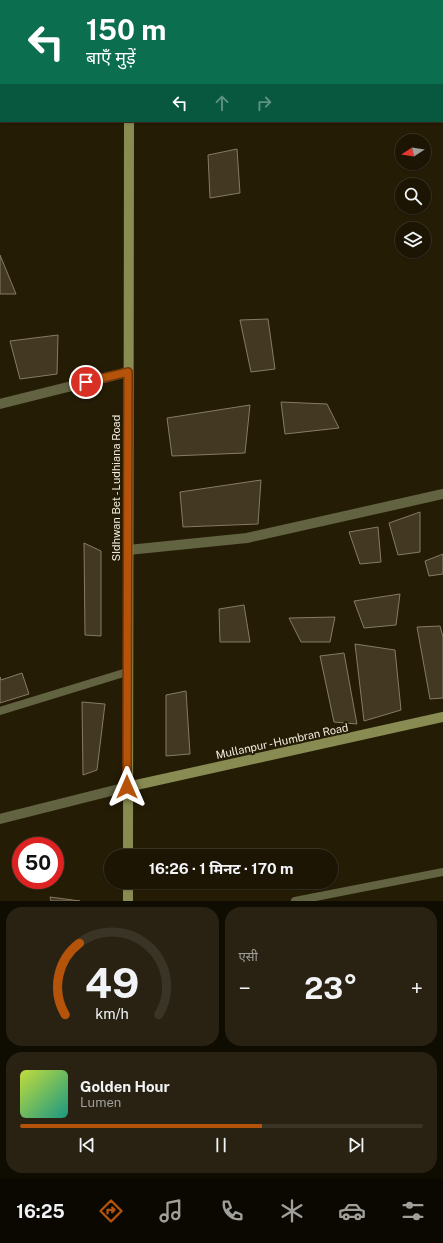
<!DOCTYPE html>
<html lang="hi">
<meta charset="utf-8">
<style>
:root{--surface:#1c1504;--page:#292213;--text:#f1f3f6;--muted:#a09f9a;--line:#3a3426;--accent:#b45309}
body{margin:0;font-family:"Public Sans","Noto Sans Devanagari",sans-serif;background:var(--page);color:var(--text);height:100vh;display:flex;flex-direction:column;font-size:15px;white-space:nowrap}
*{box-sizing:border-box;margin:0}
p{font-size:13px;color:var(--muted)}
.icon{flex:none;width:22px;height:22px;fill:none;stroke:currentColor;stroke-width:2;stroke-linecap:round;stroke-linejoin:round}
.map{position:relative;height:901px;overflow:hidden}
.details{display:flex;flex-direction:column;gap:6px;padding:6px;background:#0f0c02;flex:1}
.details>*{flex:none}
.guide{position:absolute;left:0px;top:0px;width:443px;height:122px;box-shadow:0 1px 3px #0004,0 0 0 1px var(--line);background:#0b6e4f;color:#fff;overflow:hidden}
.needle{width:26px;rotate:258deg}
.controls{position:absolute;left:395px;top:134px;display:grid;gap:8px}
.controls a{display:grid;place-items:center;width:36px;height:36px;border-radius:50%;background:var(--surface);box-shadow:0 1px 3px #0004,0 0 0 1px var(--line);font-size:20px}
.speed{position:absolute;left:12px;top:837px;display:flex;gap:8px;font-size:20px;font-weight:700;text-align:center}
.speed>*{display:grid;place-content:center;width:52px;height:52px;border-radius:50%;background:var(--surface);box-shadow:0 1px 3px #0004,0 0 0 1px var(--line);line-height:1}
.speed .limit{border:6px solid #d22;background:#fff;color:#111}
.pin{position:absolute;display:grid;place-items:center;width:34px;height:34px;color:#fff;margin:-17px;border:2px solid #fff;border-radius:50%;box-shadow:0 1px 4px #0007}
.me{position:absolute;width:44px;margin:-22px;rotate:0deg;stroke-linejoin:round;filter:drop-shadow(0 0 3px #0008)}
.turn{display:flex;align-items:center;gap:14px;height:84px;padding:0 20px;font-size:18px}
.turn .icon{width:52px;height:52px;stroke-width:2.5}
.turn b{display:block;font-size:28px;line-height:34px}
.lanes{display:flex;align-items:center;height:38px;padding:0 20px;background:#0003;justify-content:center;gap:20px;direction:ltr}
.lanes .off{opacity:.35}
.big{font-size:30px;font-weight:700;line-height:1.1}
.details .widget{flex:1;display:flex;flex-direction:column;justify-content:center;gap:6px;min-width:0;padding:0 14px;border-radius:16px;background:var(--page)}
.details .dial{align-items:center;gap:0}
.dial svg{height:104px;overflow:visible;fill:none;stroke:var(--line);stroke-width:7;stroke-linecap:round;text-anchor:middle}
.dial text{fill:var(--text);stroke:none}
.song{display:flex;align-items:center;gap:12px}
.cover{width:48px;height:48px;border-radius:6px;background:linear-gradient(135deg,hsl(70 70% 55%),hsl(170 70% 35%))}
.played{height:4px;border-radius:2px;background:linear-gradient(90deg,var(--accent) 60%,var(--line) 60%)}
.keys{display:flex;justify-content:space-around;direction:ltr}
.heat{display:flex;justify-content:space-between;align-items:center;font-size:22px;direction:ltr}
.details .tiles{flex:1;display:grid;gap:6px;grid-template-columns:1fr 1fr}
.widget:last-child{grid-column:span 2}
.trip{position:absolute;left:104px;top:849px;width:234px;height:40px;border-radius:20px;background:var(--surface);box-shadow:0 1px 3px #0004,0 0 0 1px var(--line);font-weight:700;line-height:40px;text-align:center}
.menu{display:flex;height:64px;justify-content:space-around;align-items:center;background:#0b0802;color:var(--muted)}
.menu .icon{width:28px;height:28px}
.menu .current{color:var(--accent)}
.menu b{font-size:18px;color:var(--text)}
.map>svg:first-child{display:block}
.building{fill:#433923;stroke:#867b63}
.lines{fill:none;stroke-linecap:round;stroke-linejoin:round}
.service{stroke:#616341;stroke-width:8}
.minor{stroke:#616341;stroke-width:10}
.secondary{stroke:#888b52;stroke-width:10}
.route-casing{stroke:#753606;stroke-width:10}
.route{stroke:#b45309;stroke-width:7}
.labels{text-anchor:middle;stroke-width:4;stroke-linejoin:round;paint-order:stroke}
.street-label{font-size:11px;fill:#f3eddf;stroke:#251c06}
</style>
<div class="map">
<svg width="443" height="901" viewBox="0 0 443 901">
<rect width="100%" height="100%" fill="#251c06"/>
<g class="building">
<polygon points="200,0 230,0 230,1 201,1"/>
<polygon points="237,149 240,193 210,198 208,155"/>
<polygon points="0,255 16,294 0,294"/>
<polygon points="268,319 275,369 251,372 240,320"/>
<polygon points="58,335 57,374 20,379 10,341"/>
<polygon points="281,402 327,404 339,428 285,434"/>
<polygon points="250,405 245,453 172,456 167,418"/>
<polygon points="261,480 258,524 183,527 180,492"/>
<polygon points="420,512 420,552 398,555 389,523"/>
<polygon points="378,527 381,562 360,564 349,532"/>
<polygon points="84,543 101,551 101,636 85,635"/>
<polygon points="443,554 443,574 429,576 425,561"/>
<polygon points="400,594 396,625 364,628 354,601"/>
<polygon points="244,605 250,642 220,642 219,609"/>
<polygon points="335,617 330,642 301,642 289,618"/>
<polygon points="440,626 443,637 443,698 430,699 417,627"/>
<polygon points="355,644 395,650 401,710 364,721"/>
<polygon points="344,653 356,719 357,724 334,722 320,656"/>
<polygon points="22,673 29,694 0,703 0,677 1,680"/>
<polygon points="186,691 190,754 166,756 166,695"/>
<polygon points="82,702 105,704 97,770 83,775"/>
<polygon points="50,897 80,901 51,901"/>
</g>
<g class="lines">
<g class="service">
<polyline points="0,711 127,672"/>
<polyline points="295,901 443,872"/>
</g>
<g class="minor">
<polyline points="0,404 128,372"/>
<polyline points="128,550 247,538 443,494"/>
<polyline points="0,819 127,787"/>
</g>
<g class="secondary">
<polyline points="129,1 129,0"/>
<polyline points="127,787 443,717"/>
<polyline points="128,856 129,121"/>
<polyline points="128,882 128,901"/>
</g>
</g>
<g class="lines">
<g class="route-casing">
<polyline id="route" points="86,382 128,372 127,787"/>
</g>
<use href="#route" class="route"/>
</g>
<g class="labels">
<g class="street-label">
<text transform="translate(116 488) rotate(-90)" y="4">SIdhwan Bet - Ludhiana Road</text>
<text transform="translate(282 741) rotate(-12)" y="4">Mullanpur - Humbran Road</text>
</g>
</g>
</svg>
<div class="controls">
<a><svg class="needle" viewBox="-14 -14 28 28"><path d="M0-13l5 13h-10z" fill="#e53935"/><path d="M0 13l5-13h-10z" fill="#a09f9a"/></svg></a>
<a><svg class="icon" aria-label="search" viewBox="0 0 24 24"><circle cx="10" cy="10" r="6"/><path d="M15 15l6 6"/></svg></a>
<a><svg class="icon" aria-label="layers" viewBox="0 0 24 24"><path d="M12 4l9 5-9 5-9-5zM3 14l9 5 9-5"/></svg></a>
</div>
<div class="speed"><div class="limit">50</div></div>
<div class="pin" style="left:86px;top:382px;background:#d93025"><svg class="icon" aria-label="arrive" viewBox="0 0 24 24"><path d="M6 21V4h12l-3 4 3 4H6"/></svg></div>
<svg class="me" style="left:127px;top:787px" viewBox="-20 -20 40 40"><path d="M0-17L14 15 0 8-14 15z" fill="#b45309" stroke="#fff" stroke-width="4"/></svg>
<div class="trip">16:26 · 1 मिनट · 170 m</div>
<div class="guide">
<div class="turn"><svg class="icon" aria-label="left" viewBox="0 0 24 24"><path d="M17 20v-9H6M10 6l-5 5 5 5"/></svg><div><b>150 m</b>बाएँ मुड़ें</div></div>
<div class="lanes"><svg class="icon" aria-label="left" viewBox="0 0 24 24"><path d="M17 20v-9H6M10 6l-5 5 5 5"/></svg><svg class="icon off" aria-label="ahead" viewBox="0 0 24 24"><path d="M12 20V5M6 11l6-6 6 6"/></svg><svg class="icon off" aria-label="right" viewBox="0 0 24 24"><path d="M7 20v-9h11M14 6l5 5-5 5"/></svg></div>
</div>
</div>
<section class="details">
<div class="tiles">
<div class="widget dial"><svg viewBox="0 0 100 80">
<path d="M14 69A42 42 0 1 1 86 69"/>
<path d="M14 69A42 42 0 0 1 25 14" stroke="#b45309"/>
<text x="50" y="56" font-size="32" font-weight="700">49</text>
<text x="50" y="72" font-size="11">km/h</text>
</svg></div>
<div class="widget"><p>एसी</p>
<div class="heat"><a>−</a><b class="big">23°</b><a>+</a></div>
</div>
<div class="widget">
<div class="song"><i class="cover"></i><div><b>Golden Hour</b><p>Lumen</p></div></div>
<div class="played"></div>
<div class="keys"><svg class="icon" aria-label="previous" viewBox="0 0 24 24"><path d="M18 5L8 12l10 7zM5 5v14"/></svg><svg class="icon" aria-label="pause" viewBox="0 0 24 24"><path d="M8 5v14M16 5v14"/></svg><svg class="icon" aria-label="next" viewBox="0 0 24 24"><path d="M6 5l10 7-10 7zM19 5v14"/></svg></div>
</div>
</div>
</section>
<nav class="menu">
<b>16:25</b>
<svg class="icon current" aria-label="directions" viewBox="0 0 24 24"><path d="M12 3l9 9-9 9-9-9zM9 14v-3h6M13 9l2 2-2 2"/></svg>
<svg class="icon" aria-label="music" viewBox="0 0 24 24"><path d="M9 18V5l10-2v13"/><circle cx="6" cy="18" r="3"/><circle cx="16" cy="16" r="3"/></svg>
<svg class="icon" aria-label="phone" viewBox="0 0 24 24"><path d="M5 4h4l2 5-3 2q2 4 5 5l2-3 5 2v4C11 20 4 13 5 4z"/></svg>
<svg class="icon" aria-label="climate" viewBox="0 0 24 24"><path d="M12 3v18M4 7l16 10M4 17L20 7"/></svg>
<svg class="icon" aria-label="car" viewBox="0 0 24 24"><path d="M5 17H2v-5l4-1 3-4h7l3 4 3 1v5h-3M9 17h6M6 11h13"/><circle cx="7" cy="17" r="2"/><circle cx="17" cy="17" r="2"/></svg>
<svg class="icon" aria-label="filters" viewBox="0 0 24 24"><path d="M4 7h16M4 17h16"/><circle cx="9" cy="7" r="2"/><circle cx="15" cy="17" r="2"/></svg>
</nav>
